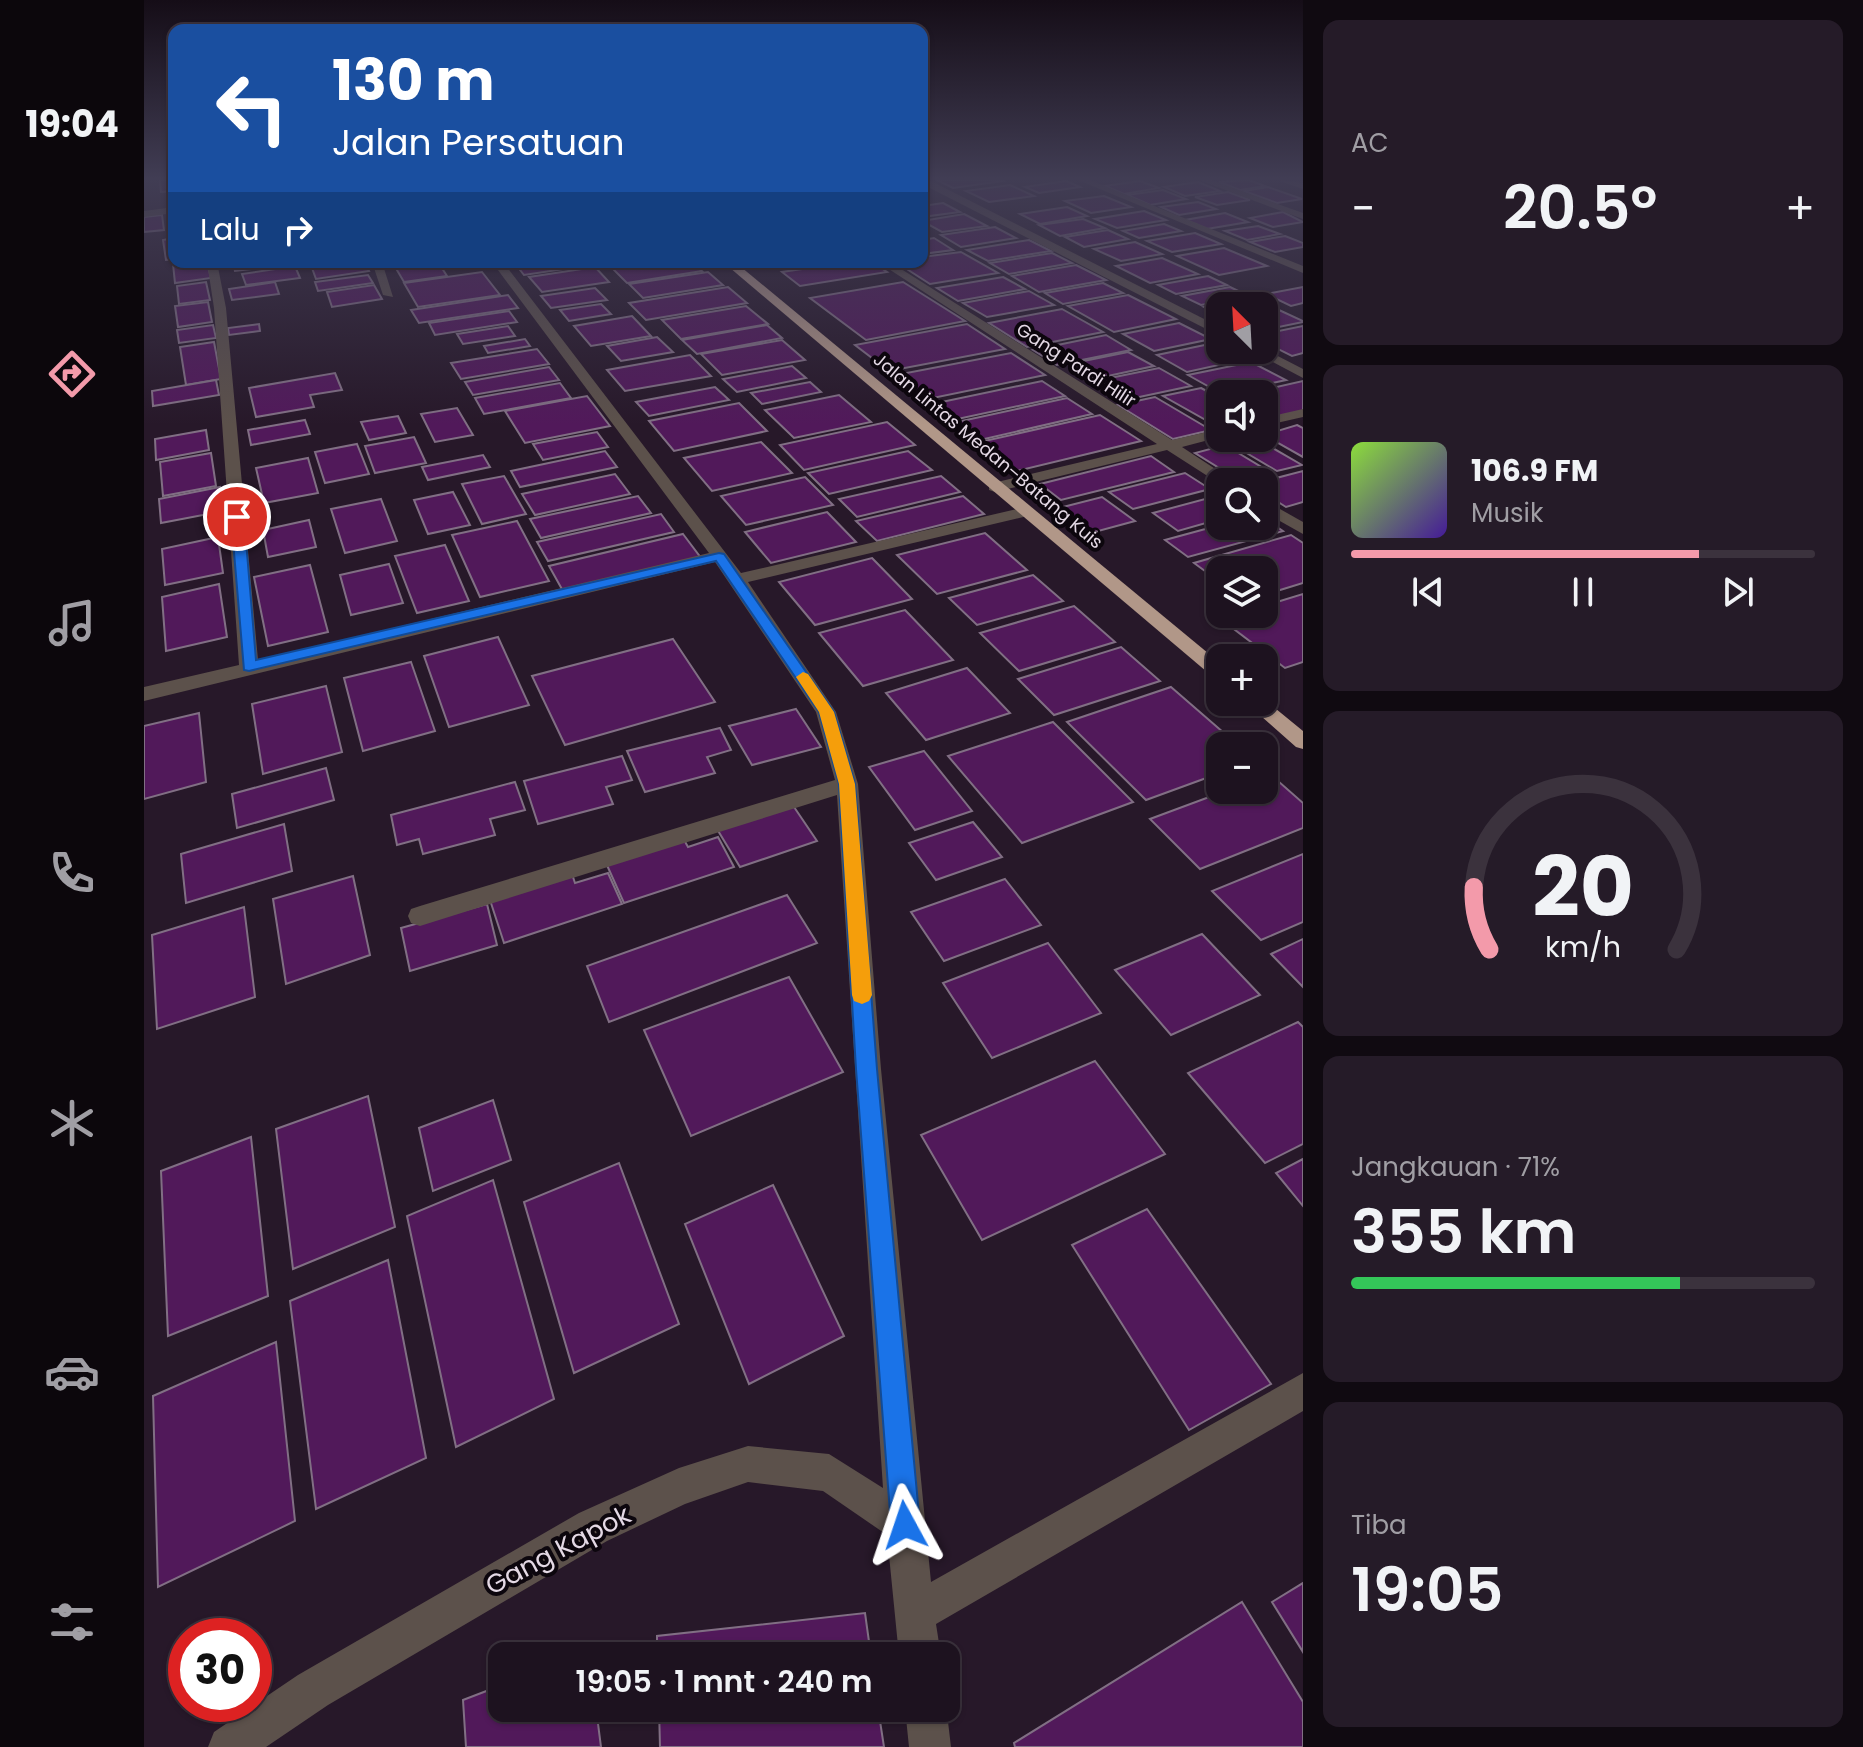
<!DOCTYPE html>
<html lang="id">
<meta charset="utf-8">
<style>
:root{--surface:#1d121f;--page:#251b28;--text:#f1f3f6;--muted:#a09ea4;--line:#3b323d;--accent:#f39aaa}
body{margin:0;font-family:Poppins,sans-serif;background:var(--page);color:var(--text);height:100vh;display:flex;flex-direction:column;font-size:30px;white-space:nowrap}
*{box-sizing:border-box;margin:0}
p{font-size:26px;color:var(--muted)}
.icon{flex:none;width:44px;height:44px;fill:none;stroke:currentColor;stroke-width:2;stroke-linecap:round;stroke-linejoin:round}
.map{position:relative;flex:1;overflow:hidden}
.details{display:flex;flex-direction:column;gap:20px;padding:20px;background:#100a11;width:560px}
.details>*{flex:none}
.guide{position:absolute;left:24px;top:24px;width:760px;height:244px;border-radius:16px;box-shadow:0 2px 6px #0004,0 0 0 2px var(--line);background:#1a4fa0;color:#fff;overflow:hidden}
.needle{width:52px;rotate:336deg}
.fabs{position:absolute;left:1062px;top:292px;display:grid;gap:16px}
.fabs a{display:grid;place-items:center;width:72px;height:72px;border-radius:16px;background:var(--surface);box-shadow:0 2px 6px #0004,0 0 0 2px var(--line);font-size:40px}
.speed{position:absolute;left:24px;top:1618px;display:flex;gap:16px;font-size:40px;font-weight:700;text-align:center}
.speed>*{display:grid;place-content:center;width:104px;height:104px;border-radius:50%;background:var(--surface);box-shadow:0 2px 6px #0004,0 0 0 2px var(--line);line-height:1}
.speed .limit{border:12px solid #d22;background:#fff;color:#111}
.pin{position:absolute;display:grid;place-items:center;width:68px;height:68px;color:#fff;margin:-34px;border:4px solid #fff;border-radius:50%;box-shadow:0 2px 8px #0007}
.me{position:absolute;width:88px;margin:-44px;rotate:355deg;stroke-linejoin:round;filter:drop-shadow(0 0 6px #0008)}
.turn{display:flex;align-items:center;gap:28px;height:168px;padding:0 32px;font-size:36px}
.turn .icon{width:104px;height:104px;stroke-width:2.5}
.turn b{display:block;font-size:56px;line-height:68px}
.then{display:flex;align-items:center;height:76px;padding:0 32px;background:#0003;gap:16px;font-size:30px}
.big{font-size:60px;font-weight:600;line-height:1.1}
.details .widget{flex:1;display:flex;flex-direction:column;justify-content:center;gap:12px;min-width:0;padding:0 28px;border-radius:16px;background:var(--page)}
.details .dial{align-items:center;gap:0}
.dial svg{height:208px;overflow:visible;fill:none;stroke:var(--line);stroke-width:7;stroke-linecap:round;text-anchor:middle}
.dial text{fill:var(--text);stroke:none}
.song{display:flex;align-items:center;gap:24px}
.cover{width:96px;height:96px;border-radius:12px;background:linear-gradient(135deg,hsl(90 70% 55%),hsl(260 70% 35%))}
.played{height:8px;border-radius:4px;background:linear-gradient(90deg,var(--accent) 75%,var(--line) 75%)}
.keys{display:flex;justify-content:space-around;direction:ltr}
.heat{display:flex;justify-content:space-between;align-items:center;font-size:44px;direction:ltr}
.charge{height:12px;border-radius:6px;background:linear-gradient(90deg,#34c759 71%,var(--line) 0)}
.trip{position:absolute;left:344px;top:1642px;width:472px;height:80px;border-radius:16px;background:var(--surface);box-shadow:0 2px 6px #0004,0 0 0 2px var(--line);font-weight:600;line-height:80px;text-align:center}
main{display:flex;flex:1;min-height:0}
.menu{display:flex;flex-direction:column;width:144px;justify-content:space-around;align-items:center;background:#0c070c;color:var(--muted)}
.menu .icon{width:56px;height:56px}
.menu .on{color:var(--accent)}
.menu b{font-size:36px;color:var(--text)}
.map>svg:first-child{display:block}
.building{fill:#51195a;stroke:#816f84;stroke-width:2}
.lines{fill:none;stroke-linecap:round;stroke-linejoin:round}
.street{fill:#5c514b;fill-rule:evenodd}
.highway{fill:#b19788;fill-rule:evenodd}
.route{fill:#1a73e8;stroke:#114b97;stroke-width:2}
.slow{fill:#f59e0b}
.labels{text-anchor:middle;stroke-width:8;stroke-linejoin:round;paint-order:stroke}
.far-street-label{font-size:18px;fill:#e4d9e5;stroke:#0c060d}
.near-street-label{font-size:26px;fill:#e4d9e5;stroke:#0c060d}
</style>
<main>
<nav class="menu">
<b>19:04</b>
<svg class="icon on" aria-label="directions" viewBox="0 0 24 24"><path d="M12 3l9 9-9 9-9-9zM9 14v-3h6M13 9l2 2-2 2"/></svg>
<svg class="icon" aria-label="music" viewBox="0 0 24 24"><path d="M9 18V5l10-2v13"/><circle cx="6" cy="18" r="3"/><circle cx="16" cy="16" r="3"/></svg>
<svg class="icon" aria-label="phone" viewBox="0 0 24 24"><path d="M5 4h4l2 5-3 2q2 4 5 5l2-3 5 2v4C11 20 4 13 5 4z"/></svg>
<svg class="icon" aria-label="climate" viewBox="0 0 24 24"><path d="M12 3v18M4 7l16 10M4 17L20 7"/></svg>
<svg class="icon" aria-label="car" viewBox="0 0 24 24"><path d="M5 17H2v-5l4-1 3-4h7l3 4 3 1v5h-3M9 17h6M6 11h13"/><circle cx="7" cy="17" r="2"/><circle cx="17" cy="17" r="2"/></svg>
<svg class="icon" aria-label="filters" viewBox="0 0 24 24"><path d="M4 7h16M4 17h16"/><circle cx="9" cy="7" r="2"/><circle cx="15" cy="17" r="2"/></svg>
</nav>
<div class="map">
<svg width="1159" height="1747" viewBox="0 0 1159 1747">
<rect width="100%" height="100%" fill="#271829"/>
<g class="building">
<polygon points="16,180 30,180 30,191 17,192"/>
<polygon points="793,180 857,180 859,181 809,188"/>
<polygon points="1105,180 1121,186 1096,190 1075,182"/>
<polygon points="922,181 936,187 895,193 881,187"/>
<polygon points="996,181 1015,188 980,194 961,186"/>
<polygon points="1054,182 1076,191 1041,196 1020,187"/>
<polygon points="866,185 890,196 845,202 822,191"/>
<polygon points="1124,187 1158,199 1133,203 1100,191"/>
<polygon points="1019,190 1042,199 1006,205 983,195"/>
<polygon points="1084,192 1106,200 1073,205 1051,197"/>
<polygon points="960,196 987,207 947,213 921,201"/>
<polygon points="1054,202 1072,209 1035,215 1017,207"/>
<polygon points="799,203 816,212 778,217 778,206"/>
<polygon points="923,207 943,216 896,224 876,214"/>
<polygon points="1000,211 1022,220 973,228 951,219"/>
<polygon points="1139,212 1159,222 1129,227 1106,218"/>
<polygon points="1081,213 1104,222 1063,229 1041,220"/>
<polygon points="820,214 843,226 798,232 778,221"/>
<polygon points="18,215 20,230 0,232 0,217"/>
<polygon points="939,219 961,228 916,236 895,225"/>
<polygon points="1020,224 1037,231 995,238 979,231"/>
<polygon points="1114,226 1136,234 1103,240 1081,231"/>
<polygon points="851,227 872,238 817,247 797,235"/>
<polygon points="964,230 984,239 940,247 921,237"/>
<polygon points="1051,233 1077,244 1028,252 1003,241"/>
<polygon points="1141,236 1159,243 1159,247 1131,252 1106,242"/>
<polygon points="30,238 30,259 22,260 19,240"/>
<polygon points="790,238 809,250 778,254 778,240"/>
<polygon points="885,240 907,251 844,261 823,250"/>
<polygon points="991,242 1018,254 977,261 950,249"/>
<polygon points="1080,248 1123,266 1075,275 1033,256"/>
<polygon points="817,252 854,273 786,284 752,262 778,262 778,257"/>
<polygon points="908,253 928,263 865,274 846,263"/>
<polygon points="1018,258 1054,274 1006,283 972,266"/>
<polygon points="63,262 67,278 31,283 29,264"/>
<polygon points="89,262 131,262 132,266 91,271"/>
<polygon points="209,262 220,262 225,271 172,279 168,268"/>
<polygon points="275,262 294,262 303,276 260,282 250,265"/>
<polygon points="402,262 428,262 433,267 380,275 373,266"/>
<polygon points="506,262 547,262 558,271 483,283 468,268"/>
<polygon points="705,262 728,262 743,272 656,286 638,272"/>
<polygon points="932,265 962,280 895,292 868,276"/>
<polygon points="151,266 156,278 102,285 98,274"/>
<polygon points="451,267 465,282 398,292 385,277"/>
<polygon points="338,272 356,295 274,307 260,283"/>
<polygon points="564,272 579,285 499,298 485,284"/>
<polygon points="224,275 229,283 174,291 171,282"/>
<polygon points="1064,276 1083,285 1032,294 1014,285"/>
<polygon points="859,277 881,289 814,301 793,288"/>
<polygon points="62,282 66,300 35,304 33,286"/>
<polygon points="131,282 135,294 88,300 85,289"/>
<polygon points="759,282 821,321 722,340 666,298"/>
<polygon points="959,283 979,293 919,304 901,293"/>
<polygon points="230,285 238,299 188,307 183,292"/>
<polygon points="584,287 603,303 502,320 485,303"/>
<polygon points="1086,287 1105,296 1057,305 1038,296"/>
<polygon points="1159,287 1159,303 1147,306 1122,294"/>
<polygon points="451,288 463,300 407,308 397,296"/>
<polygon points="885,291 910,305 843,317 819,303"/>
<polygon points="364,295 374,308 275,323 267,310"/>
<polygon points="984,295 1032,319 970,332 924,306"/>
<polygon points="1111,298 1133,307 1120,310 1120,306 1076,306 1076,315 1060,307"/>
<polygon points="64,302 68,322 34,327 31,306"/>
<polygon points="457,304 467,314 425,321 416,310"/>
<polygon points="602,306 624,324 537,339 518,320"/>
<polygon points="918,309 959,332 883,347 845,323"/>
<polygon points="1135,310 1159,321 1159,322 1120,330 1120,312"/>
<polygon points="365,311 373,322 291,335 285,323"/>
<polygon points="488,316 507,336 447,346 430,326"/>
<polygon points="1035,323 1067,339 1010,351 979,334"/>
<polygon points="115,324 116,331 85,335 84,328"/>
<polygon points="823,324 861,349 745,371 711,345"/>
<polygon points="69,325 72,338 35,343 33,330"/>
<polygon points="623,325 638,338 553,354 538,340"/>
<polygon points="364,326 371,336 319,344 313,334"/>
<polygon points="1159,326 1159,353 1148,356 1120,342 1120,334"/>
<polygon points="962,335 987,350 913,365 889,350"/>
<polygon points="513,337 529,352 477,361 463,346"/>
<polygon points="381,339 386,346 344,353 340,346"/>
<polygon points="638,340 661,360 578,375 557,354"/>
<polygon points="70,342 77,379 42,385 36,347"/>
<polygon points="1070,343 1076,346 1076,350 1084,350 1102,359 1043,372 1013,355"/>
<polygon points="393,349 405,364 317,379 307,363"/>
<polygon points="984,352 1010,366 950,379 925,364"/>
<polygon points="867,353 901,375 784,399 752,375"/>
<polygon points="546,355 567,376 481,391 463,370"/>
<polygon points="1107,362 1142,380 1078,394 1044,375"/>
<polygon points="648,366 662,378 593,392 579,379"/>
<polygon points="405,367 415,380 329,395 321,382"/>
<polygon points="1015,368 1047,386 986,399 956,380"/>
<polygon points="191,373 198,390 166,395 170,407 112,417 105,388"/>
<polygon points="72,380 75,395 9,406 8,391"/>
<polygon points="898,381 921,396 809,420 788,404"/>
<polygon points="1159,381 1159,412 1124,420 1120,418 1120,394 1102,394"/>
<polygon points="666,382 677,392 618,404 607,393"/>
<polygon points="416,383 427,398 340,414 331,398"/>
<polygon points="571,387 585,400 505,416 492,402"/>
<polygon points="1057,388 1076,398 1076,428 1019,396"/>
<polygon points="695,395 727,422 650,438 621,410"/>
<polygon points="443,396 466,426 381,443 361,411"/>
<polygon points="1011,397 1067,430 1029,439 974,405"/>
<polygon points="923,398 948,414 836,440 813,422"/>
<polygon points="595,403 623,431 530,451 505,421"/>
<polygon points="313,408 329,435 291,442 277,414"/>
<polygon points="956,415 997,441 873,471 836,442"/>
<polygon points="254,416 262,433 225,440 217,422"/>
<polygon points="161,420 166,434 107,445 104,430"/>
<polygon points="743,422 771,445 660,470 636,445"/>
<polygon points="1153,425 1159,428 1159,457 1120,435"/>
<polygon points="62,430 65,450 12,460 11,439"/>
<polygon points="453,432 464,447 399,460 389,444"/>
<polygon points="270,437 282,463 231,473 221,446"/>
<polygon points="1113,439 1158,465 1133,471 1089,445"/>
<polygon points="617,442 648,473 568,491 540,458"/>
<polygon points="213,444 225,474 181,483 171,452"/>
<polygon points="1081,445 1124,471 1093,479 1051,453"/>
<polygon points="461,451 473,467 376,487 367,471"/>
<polygon points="764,451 788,470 685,494 664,473"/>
<polygon points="67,453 72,486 19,496 16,462"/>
<polygon points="339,455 346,467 284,480 278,467"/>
<polygon points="1007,456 1030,472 917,500 896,484"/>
<polygon points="164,458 174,493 120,503 112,468"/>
<polygon points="1159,471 1159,502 1142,507 1120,493 1120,482 1117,482"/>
<polygon points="1041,473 1066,489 989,509 965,492"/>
<polygon points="471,474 486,494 391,515 378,494"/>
<polygon points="360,476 382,514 338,524 318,484"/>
<polygon points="797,476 816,492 713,517 695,499"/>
<polygon points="661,477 689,505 602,525 577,496"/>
<polygon points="76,487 80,511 17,523 15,499"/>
<polygon points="309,492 326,525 284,534 270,500"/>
<polygon points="1076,495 1076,519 1034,531 1009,513"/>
<polygon points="494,496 507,513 397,538 386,519"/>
<polygon points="819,496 840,514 733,541 712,521"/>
<polygon points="958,497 991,521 947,533 915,508"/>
<polygon points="237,499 253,541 201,553 187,509"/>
<polygon points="683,512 712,542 627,563 601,532"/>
<polygon points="517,514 530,532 404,561 393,542"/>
<polygon points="1120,518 1139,531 1044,557 1021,540 1076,525 1120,526"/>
<polygon points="165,520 172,547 124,557 119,530"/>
<polygon points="373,521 405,581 336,597 308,535"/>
<polygon points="841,533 883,570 793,594 753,555"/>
<polygon points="539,534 557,558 419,591 405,566"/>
<polygon points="1147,535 1159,543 1159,583 1120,595 1120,570 1076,570 1076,582 1050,563"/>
<polygon points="74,537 79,573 21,585 18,549"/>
<polygon points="301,545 325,601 273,613 251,556"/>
<polygon points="728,558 768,599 671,625 635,582"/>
<polygon points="245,564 259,603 207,615 196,575"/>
<polygon points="166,565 184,632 124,646 110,577"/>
<polygon points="889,575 919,601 833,625 805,598"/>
<polygon points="75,584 83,637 22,651 18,597"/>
<polygon points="1159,594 1159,662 1141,668 1078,620 1096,614 1120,614 1120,606"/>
<polygon points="930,606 971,642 875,671 836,633"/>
<polygon points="761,610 809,660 719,686 675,633"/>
<polygon points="354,637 385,705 305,727 280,656"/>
<polygon points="529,639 571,702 421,745 388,676"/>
<polygon points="977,647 1016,681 910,715 874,679"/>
<polygon points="267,662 291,731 219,751 200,678"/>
<polygon points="823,668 866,713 782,740 742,693"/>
<polygon points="182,686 198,752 119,774 108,704"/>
<polygon points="1027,687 1095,746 1076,746 1076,773 1002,800 923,722"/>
<polygon points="652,709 677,747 608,765 585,726"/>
<polygon points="55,713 62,782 0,799 0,726"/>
<polygon points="909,722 989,802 878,843 804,756"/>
<polygon points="576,728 587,750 563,757 571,773 501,792 483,751"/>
<polygon points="780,751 828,811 771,830 725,767"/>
<polygon points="478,756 488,780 462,787 469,804 394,824 380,781"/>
<polygon points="182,768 190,800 93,828 88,794"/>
<polygon points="1126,774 1159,803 1159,828 1056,869 1006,819 1084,790 1120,790 1120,777"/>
<polygon points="371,782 381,810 346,819 351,835 279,854 275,839 253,845 247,815"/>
<polygon points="648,804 673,841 596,867 573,829"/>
<polygon points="829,822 858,857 792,880 765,843"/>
<polygon points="140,824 148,871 42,903 37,854"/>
<polygon points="574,837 590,867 480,903 462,863 539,838 544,847"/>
<polygon points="1159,854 1159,922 1117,940 1068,891"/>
<polygon points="464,873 478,904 360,943 346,900 428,874 431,883"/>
<polygon points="209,876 226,955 142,984 129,899"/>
<polygon points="861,879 897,925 800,961 767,912"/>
<polygon points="643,895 673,943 465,1022 443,966"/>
<polygon points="343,904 353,945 266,971 257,928"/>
<polygon points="100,907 111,997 13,1029 8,935"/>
<polygon points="1058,934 1116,995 1027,1035 971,970"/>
<polygon points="1159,939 1159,987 1127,954"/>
<polygon points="904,943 957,1013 848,1058 799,983"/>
<polygon points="645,977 699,1072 547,1136 500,1030"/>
<polygon points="1154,1022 1159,1027 1159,1144 1121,1163 1044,1073"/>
<polygon points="951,1061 1021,1154 838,1240 777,1135"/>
<polygon points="224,1096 251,1227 149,1269 132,1129"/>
<polygon points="349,1100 367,1160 289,1191 275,1128"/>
<polygon points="107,1137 124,1296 24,1336 17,1171"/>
<polygon points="1159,1159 1159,1206 1132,1173"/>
<polygon points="475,1163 535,1324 430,1373 380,1202"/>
<polygon points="349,1180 410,1399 312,1447 263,1216"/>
<polygon points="629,1185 700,1336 605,1384 541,1224"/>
<polygon points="1003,1209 1127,1384 1045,1430 928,1245"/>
<polygon points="244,1260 282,1458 172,1509 146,1301"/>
<polygon points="132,1342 151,1521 14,1587 9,1396"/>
<polygon points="1159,1583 1159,1652 1128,1602"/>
<polygon points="1098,1602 1159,1702 1159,1747 871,1747 870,1743"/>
<polygon points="721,1613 727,1656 513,1656 513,1636"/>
<polygon points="358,1685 358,1708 452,1708 457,1747 322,1747 319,1700"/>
<polygon points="515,1708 734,1708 740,1747 516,1747"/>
</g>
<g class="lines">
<g class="street">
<polygon points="778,180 785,180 1076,327 1076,336 778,184"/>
<polygon points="934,180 946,180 1159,266 1159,273"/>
<polygon points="1055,180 1067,180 1159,213 1159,219"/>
<polygon points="1137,180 1159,183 1159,189 1138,182"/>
<polygon points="30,207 30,213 0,217 0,211"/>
<polygon points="63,262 73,262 82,308 114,660 565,553 348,262 359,262 597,573 882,507 888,509 888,515 604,582 692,712 714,784 737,1069 787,1582 1159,1373 1159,1411 792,1624 797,1656 755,1656 743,1535 679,1491 604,1482 541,1504 463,1541 184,1705 122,1747 64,1747 70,1732 154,1675 435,1513 535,1468 604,1446 685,1454 739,1488 693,795 276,926 267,923 264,916 267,909 276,906 691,780 672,712 571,562 0,701 0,687 95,665 70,308"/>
<polygon points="228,262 238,262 249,297 239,295"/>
<polygon points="734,262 746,262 1028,440 1076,429 1076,437 1038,447 1091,482 1076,484 1023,450 851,492 845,490 845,484 1013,444"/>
<polygon points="1120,349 1159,369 1159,378 1106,350"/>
<polygon points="1159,409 1159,417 1120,426 1120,418"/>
<polygon points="1120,500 1159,522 1159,534 1120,512"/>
<polygon points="802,1705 807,1747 765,1747 761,1708 802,1708"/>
</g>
<g class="highway">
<polygon points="579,262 591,262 1076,663 1076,679 1069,677"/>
<polygon points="1120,699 1159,731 1159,749 1152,747 1101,702 1120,702"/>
</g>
</g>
<linearGradient id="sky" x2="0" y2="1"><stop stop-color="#150d17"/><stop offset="0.42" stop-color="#413d54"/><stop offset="1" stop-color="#413d54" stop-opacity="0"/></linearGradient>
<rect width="1159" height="425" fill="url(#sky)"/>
<polygon class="route" points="93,513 100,517 112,660 575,553 580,554 690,712 711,784 733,1069 776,1525 771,1536 761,1540 751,1536 747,1525 712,1069 695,784 675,712 572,561 105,671 100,670 87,517"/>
<polygon class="slow" points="659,672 664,674 690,712 711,784 728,995 725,1001 718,1004 710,1001 708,995 695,784 675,712 652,677"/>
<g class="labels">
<g class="far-street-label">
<text transform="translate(932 365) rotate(33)" y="6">Gang Pardi Hilir</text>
<text transform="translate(844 451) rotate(40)" y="6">Jalan Lintas Medan–Batang Kuis</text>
</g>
<g class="near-street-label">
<text transform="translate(414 1550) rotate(-28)" y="9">Gang Kapok</text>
</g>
</g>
</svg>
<div class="fabs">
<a><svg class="needle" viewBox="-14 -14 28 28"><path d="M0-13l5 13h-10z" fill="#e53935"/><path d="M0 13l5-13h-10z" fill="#a09ea4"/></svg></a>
<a><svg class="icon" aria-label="sound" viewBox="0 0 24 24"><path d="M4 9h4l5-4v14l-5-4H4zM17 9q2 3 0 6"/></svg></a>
<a><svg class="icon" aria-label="search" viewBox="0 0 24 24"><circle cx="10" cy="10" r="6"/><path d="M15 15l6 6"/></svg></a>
<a><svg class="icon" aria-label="layers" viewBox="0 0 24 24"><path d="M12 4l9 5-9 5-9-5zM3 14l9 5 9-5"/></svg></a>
<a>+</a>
<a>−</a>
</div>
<div class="speed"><div class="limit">30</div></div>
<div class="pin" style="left:93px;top:517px;background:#d93025"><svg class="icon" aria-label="arrive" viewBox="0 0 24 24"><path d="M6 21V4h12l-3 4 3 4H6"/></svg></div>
<svg class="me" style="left:761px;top:1525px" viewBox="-20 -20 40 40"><path d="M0-17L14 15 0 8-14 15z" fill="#1a73e8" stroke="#fff" stroke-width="4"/></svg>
<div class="trip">19:05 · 1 mnt · 240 m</div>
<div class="guide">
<div class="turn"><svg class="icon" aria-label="left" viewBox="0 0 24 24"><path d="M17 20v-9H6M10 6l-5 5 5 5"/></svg><div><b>130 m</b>Jalan Persatuan</div></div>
<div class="then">Lalu<svg class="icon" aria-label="right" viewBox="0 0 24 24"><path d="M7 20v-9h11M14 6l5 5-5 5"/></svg></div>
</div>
</div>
<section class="details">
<div class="widget"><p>AC</p>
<div class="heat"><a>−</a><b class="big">20.5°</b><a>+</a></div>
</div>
<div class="widget">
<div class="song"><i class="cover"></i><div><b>106.9 FM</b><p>Musik</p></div></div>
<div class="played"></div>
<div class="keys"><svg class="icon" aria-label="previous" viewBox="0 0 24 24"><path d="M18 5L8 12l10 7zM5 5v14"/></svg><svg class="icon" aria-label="pause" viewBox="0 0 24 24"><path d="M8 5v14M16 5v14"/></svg><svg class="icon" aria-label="next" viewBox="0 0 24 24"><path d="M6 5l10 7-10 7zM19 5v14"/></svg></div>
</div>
<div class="widget dial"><svg viewBox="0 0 100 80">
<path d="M14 69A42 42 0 1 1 86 69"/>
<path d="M14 69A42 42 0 0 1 8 45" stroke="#f39aaa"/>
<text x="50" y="56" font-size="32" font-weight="700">20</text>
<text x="50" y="72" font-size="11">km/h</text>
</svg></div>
<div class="widget"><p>Jangkauan · 71%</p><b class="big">355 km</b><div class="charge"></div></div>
<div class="widget"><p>Tiba</p><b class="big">19:05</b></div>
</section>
</main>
